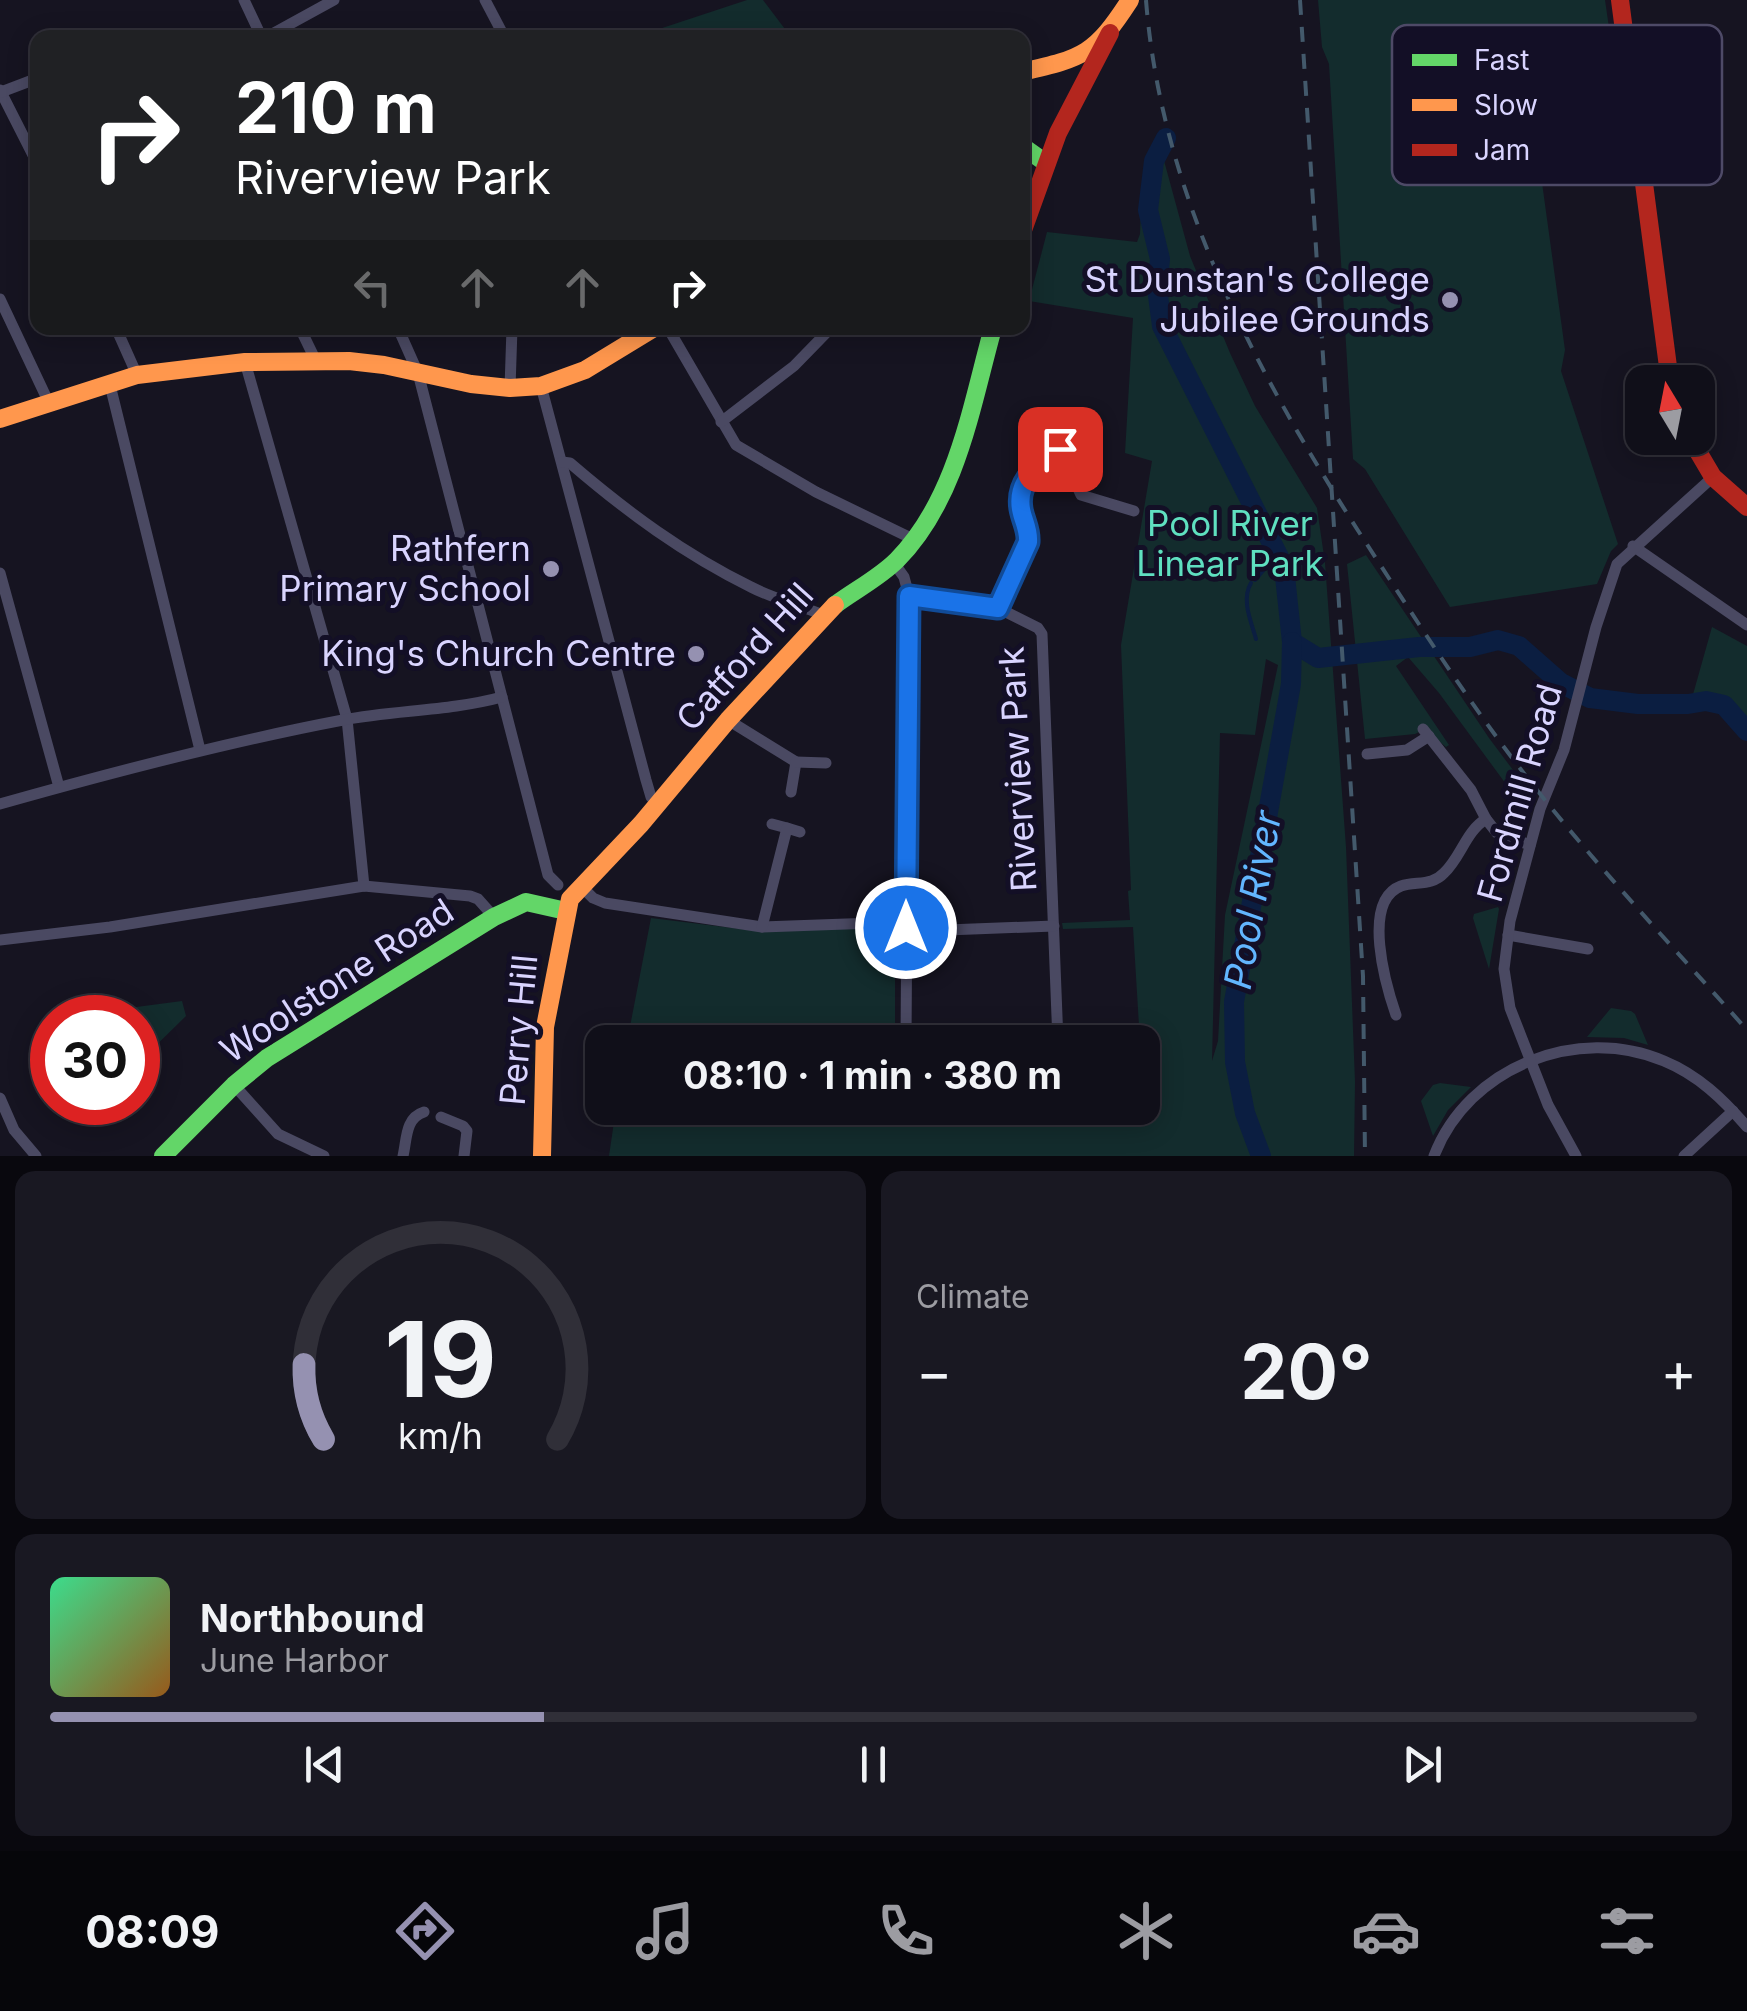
<!DOCTYPE html>
<meta charset="utf-8">
<style>
:root{--surface:#100f19;--page:#191822;--text:#f1f3f6;--muted:#9c9ca2;--line:#302f38;--accent:#9591b1}
body{margin:0;font-family:Inter,sans-serif;background:var(--page);color:var(--text);height:100vh;display:flex;flex-direction:column;font-size:38px;white-space:nowrap}
*{box-sizing:border-box;margin:0}
p{font-size:32px;color:var(--muted)}
.icon{flex:none;width:55px;height:55px;fill:none;stroke:currentColor;stroke-width:2;stroke-linecap:round;stroke-linejoin:round}
.map{position:relative;height:1156px;overflow:hidden}
.sheet{display:flex;flex-direction:column;gap:15px;padding:15px;background:#09080e;flex:1}
.sheet>*{flex:none}
.banner{position:absolute;left:30px;top:30px;width:1000px;height:305px;border-radius:20px;box-shadow:0 5px 25px #0003,0 0 0 2px var(--line);background:#202124;color:#fff;overflow:hidden}
.needle{width:65px;rotate:350deg}
.fabs{position:absolute;left:1625px;top:365px;display:grid;gap:20px}
.fabs a{display:grid;place-items:center;width:90px;height:90px;border-radius:20px;background:var(--surface);box-shadow:0 5px 25px #0003,0 0 0 2px var(--line);font-size:50px}
.speed{position:absolute;left:30px;top:995px;display:flex;gap:20px;font-size:50px;font-weight:700;text-align:center}
.speed>*{display:grid;place-content:center;width:130px;height:130px;border-radius:50%;background:var(--surface);box-shadow:0 5px 25px #0003,0 0 0 2px var(--line);line-height:1}
.speed .limit{border:15px solid #d22;background:#fff;color:#111}
.pin{position:absolute;display:grid;place-items:center;width:85px;height:85px;color:#fff;margin:-42px;border-radius:20px;box-shadow:0 5px 15px #0006}
.me{position:absolute;width:110px;margin:-55px;rotate:0deg;stroke-linejoin:round;filter:drop-shadow(0 0 8px #0008)}
.turn{display:flex;align-items:center;gap:35px;height:210px;padding:0 40px;font-size:45px}
.turn .icon{width:130px;height:130px;stroke-width:2.5}
.turn b{display:block;font-size:70px;line-height:85px}
.lanes{display:flex;align-items:center;height:95px;padding:0 40px;background:#0003;justify-content:center;gap:50px;direction:ltr}
.lanes .off{opacity:.35}
.big{font-size:75px;font-weight:700;line-height:1.1}
.sheet .tile{flex:1;display:flex;flex-direction:column;justify-content:center;gap:15px;min-width:0;padding:0 35px;border-radius:20px;background:var(--page)}
.sheet .dial{align-items:center;gap:0}
.dial svg{height:260px;overflow:visible;fill:none;stroke:var(--line);stroke-width:7;stroke-linecap:round;text-anchor:middle}
.dial text{fill:var(--text);stroke:none}
.song{display:flex;align-items:center;gap:30px}
.cover{width:120px;height:120px;border-radius:15px;background:linear-gradient(135deg,hsl(150 70% 55%),hsl(30 70% 35%))}
.played{height:10px;border-radius:5px;background:linear-gradient(90deg,var(--accent) 30%,var(--line) 30%)}
.keys{display:flex;justify-content:space-around;direction:ltr}
.heat{display:flex;justify-content:space-between;align-items:center;font-size:55px;direction:ltr}
.sheet .tiles{flex:1;display:grid;gap:15px;grid-template-columns:1fr 1fr}
.tile:last-child{grid-column:span 2}
.trip{position:absolute;left:585px;top:1025px;width:575px;height:100px;border-radius:20px;background:var(--surface);box-shadow:0 5px 25px #0003,0 0 0 2px var(--line);font-weight:700;line-height:100px;text-align:center}
.menu{display:flex;height:160px;justify-content:space-around;align-items:center;background:#06060a;color:var(--muted)}
.menu .icon{width:70px;height:70px}
.menu .active{color:var(--accent)}
.menu b{font-size:45px;color:var(--text)}
.map>svg:first-child{display:block}
.green{fill:#132c2d;fill-rule:evenodd}
.lines{fill:none;stroke-linecap:round;stroke-linejoin:round}
.stream{stroke:#0b1e41;stroke-width:4}
.river{stroke:#0b1e41;stroke-width:20}
.street{stroke:#4a4962;stroke-width:11}
.fast{stroke:#63d668;stroke-width:18}
.slow{stroke:#ff974d;stroke-width:18}
.jam{stroke:#b3261e;stroke-width:18}
.rail{stroke:#43596b;stroke-width:4;stroke-dasharray:15 12;stroke-linecap:butt}
.route-casing{stroke:#114b97;stroke-width:25}
.route{stroke:#1a73e8;stroke-width:18}
.poi-dot{fill:#9591b1;stroke:#130f26;stroke-width:4}
.labels{text-anchor:middle;stroke-width:10;stroke-linejoin:round;paint-order:stroke}
.poi-label{font-size:35px;fill:#d9d4ff;stroke:#130f26;text-anchor:end}
.park-label{font-size:35px;fill:#5fe0c0;stroke:#130f26}
.street-label{font-size:35px;fill:#d9d4ff;stroke:#130f26}
.water-label{font-size:38px;font-style:italic;fill:#62b6ff;stroke:#130f26}
.key{fill:#130f26;stroke:#4e4a67;stroke-width:2.5}
.key-label{font-size:28px;fill:#d9d4ff}
</style>
<div class="map">
<svg width="1747" height="1156" viewBox="0 0 1747 1156">
<rect width="100%" height="100%" fill="#161421"/>
<g class="green">
<polygon points="747,0 763,0 791,37 635,37"/>
<polygon points="1318,0 1605,0 1620,103 1533,117 1565,350 1561,371 1618,544 1611,551 1597,584 1450,607 1365,469 1353,459 1329,64 1322,47"/>
<path d="M1157,135L1190,256L1230,353L1255,406L1317,508L1325,563L1346,847L1355,1082L1354,1156H609L616,1108H1142V1042H1140L1133,927L1063,929L1062,923L1130,920L1128,891L1131,890L1121,645L1152,461L1125,453L1133,318L1029,301L1047,232L1137,242L1140,234L1142,185ZM1266,659L1278,665L1225,915L1218,1041L1212,1061L1220,733L1255,735Z"/>
<polygon points="1366,555 1489,738 1531,794 1530,800 1514,795 1439,693 1408,657 1396,666 1449,745 1446,747 1425,729 1415,734 1365,739 1347,564"/>
<path d="M1712,627L1747,646V721C1734,703 1714,696 1692,698Z"/>
<polygon points="1498,907 1499,909 1489,969 1473,918 1474,914"/>
<polygon points="651,918 757,931 869,928 895,931 895,1042 627,1042"/>
<polygon points="182,1001 186,1016 138,1063 138,1018 60,1017"/>
<polygon points="1611,1008 1631,1011 1635,1014 1648,1045 1624,1038 1587,1037"/>
<polygon points="1440,1083 1471,1087 1448,1110 1433,1136 1421,1101 1433,1085"/>
</g>
<g class="lines">
<g class="stream">
<polyline points="1255,580 1278,553"/>
<path d="M1251,583C1241,600 1251,621 1256,639"/>
</g>
<g class="river">
<polyline points="1166,138 1154,161 1148,210 1160,259 1157,288 1162,326 1284,567 1292,642 1318,658 1419,647 1470,647 1498,640 1519,646 1561,683 1590,698 1638,704 1688,704 1706,701 1724,705 1747,731"/>
<polyline points="1261,1156 1245,1113 1235,1062 1234,1002 1291,684 1292,642"/>
</g>
<g class="street">
<polyline points="244,0 262,38"/>
<polyline points="485,0 505,38"/>
<polyline points="143,38 158,38"/>
<polyline points="258,38 272,34 334,0"/>
<polyline points="0,90 38,165"/>
<polyline points="1,92 38,78"/>
<polyline points="0,299 49,403"/>
<polyline points="116,328 137,375"/>
<polyline points="300,328 315,359"/>
<polyline points="398,328 418,373 548,875 558,885"/>
<polyline points="668,328 736,445 816,492 915,540"/>
<polyline points="245,362 347,719 364,886"/>
<polyline points="110,385 200,750"/>
<polyline points="541,386 646,780 651,797 658,803"/>
<polyline points="510,388 512,328"/>
<polyline points="721,422 794,366 831,328"/>
<path d="M562,462L570,463C627,512 684,554 751,587C774,599 800,605 823,615"/>
<polyline points="1633,546 1747,625"/>
<polyline points="894,563 904,577 909,596 906,1042"/>
<polyline points="0,573 59,787"/>
<polyline points="909,596 998,608 1038,628 1042,634 1058,1042"/>
<polyline points="998,608 1028,542 1021,499 1030,472 1060,449 1081,495 1134,511"/>
<polyline points="728,720 796,762 791,792"/>
<polyline points="1367,754 1407,750 1429,736"/>
<polyline points="796,762 826,763"/>
<path d="M0,804C113,772 227,742 343,720C396,710 450,711 502,697"/>
<polyline points="1486,819 1497,833 1530,845"/>
<polyline points="772,824 787,828"/>
<polyline points="580,885 593,898 605,903 762,927 874,923 921,931 1054,926"/>
<polyline points="762,927 787,828 800,832"/>
<polyline points="1508,935 1588,949"/>
<polyline points="0,940 110,927 364,886 470,896 478,899 494,917"/>
<path d="M1396,1015C1386,986 1361,901 1401,886C1416,881 1432,886 1444,873C1461,857 1466,831 1486,819L1471,790L1423,729"/>
<polyline points="234,1085 278,1134 324,1156"/>
<polyline points="0,1098 14,1130 36,1156"/>
<polyline points="441,1117 463,1126 467,1131 464,1156"/>
<path d="M403,1156C407,1139 405,1118 424,1112"/>
<path d="M1434,1156C1468,1067 1578,1024 1664,1061C1698,1075 1723,1099 1747,1127"/>
<polyline points="1576,1156 1548,1105 1510,1008 1504,969 1510,921 1540,809 1564,750 1596,627 1617,564 1713,477"/>
<polyline points="1684,1156 1733,1111"/>
</g>
<g class="fast">
<polyline points="1022,146 1046,163"/>
<path d="M835,605C855,590 879,578 897,560C957,499 971,407 993,328"/>
<polyline points="163,1156 234,1085 267,1058 494,917 526,902 566,911"/>
</g>
<g class="slow">
<path d="M1022,72C1084,58 1095,54 1130,0"/>
<polyline points="0,419 137,375 245,362 349,361 384,365 471,384 510,388 541,386 585,370 654,328"/>
<polyline points="542,1156 545,1027 570,899 641,824 728,720 835,605"/>
</g>
<g class="jam">
<polyline points="1620,0 1670,382"/>
<polyline points="1022,233 1058,133 1110,33"/>
<polyline points="1690,438 1713,477 1747,507"/>
</g>
<g class="rail">
<path d="M1146,0C1161,193 1254,368 1357,529C1413,615 1469,704 1533,785C1600,870 1675,949 1747,1030"/>
<polyline points="1300,0 1363,976 1365,1156"/>
</g>
</g>
<g class="lines">
<g class="route-casing">
<path id="route" d="M906,928L909,596L998,608L1028,542C1029,529 1023,521 1021,509C1016,480 1040,464 1060,449"/>
</g>
<use href="#route" class="route"/>
</g>
<g class="poi-dot">
<circle cx="1450" cy="300" r="10"/>
<circle cx="551" cy="569" r="10"/>
<circle cx="696" cy="654" r="10"/>
</g>
<g class="labels">
<g class="poi-label">
<text x="1430" y="292">St Dunstan's College<tspan x="1430" dy="40">Jubilee Grounds</tspan></text>
<text x="531" y="561">Rathfern<tspan x="531" dy="40">Primary School</tspan></text>
<text x="676" y="666">King's Church Centre</text>
</g>
<g class="park-label">
<text x="1230" y="536">Pool River<tspan x="1230" dy="40">Linear Park</tspan></text>
</g>
<g class="street-label">
<text transform="translate(745 657) rotate(-48)" y="12">Catford Hill</text>
<text transform="translate(1018 769) rotate(-93)" y="12">Riverview Park</text>
<text transform="translate(1520 793) rotate(-74)" y="12">Fordmill Road</text>
<text transform="translate(337 981) rotate(-33)" y="12">Woolstone Road</text>
<text transform="translate(519 1030) rotate(-85)" y="12">Perry Hill</text>
</g>
<g class="water-label">
<text transform="translate(1253 900) rotate(-80)" y="13">Pool River</text>
</g>
</g>
<rect x="1392" y="25" width="330" height="160" rx="15" class="key"/>
<rect x="1412" y="54" width="45" height="12" fill="#63d668"/>
<rect x="1412" y="99" width="45" height="12" fill="#ff974d"/>
<rect x="1412" y="144" width="45" height="12" fill="#b3261e"/>
<g class="key-label">
<text x="1474" y="70">Fast</text>
<text x="1474" y="115">Slow</text>
<text x="1474" y="160">Jam</text>
</g>
</svg>
<div class="fabs">
<a><svg class="needle" viewBox="-14 -14 28 28"><path d="M0-13l5 13h-10z" fill="#e53935"/><path d="M0 13l5-13h-10z" fill="#9c9ca2"/></svg></a>
</div>
<div class="speed"><div class="limit">30</div></div>
<div class="pin" style="left:1060px;top:449px;background:#d93025"><svg class="icon" aria-label="arrive" viewBox="0 0 24 24"><path d="M6 21V4h12l-3 4 3 4H6"/></svg></div>
<svg class="me" style="left:906px;top:928px" viewBox="-20 -20 40 40"><circle r="17" fill="#1a73e8" stroke="#fff" stroke-width="3"/><path d="M0-11L8 9 0 5-8 9z" fill="#fff"/></svg>
<div class="trip">08:10 · 1 min · 380 m</div>
<div class="banner">
<div class="turn"><svg class="icon" aria-label="right" viewBox="0 0 24 24"><path d="M7 20v-9h11M14 6l5 5-5 5"/></svg><div><b>210 m</b>Riverview Park</div></div>
<div class="lanes"><svg class="icon off" aria-label="left" viewBox="0 0 24 24"><path d="M17 20v-9H6M10 6l-5 5 5 5"/></svg><svg class="icon off" aria-label="ahead" viewBox="0 0 24 24"><path d="M12 20V5M6 11l6-6 6 6"/></svg><svg class="icon off" aria-label="ahead" viewBox="0 0 24 24"><path d="M12 20V5M6 11l6-6 6 6"/></svg><svg class="icon" aria-label="right" viewBox="0 0 24 24"><path d="M7 20v-9h11M14 6l5 5-5 5"/></svg></div>
</div>
</div>
<section class="sheet">
<div class="tiles">
<div class="tile dial"><svg viewBox="0 0 100 80">
<path d="M14 69A42 42 0 1 1 86 69"/>
<path d="M14 69A42 42 0 0 1 8 46" stroke="#9591b1"/>
<text x="50" y="56" font-size="32" font-weight="700">19</text>
<text x="50" y="72" font-size="11">km/h</text>
</svg></div>
<div class="tile"><p>Climate</p>
<div class="heat"><a>−</a><b class="big">20°</b><a>+</a></div>
</div>
<div class="tile">
<div class="song"><i class="cover"></i><div><b>Northbound</b><p>June Harbor</p></div></div>
<div class="played"></div>
<div class="keys"><svg class="icon" aria-label="previous" viewBox="0 0 24 24"><path d="M18 5L8 12l10 7zM5 5v14"/></svg><svg class="icon" aria-label="pause" viewBox="0 0 24 24"><path d="M8 5v14M16 5v14"/></svg><svg class="icon" aria-label="next" viewBox="0 0 24 24"><path d="M6 5l10 7-10 7zM19 5v14"/></svg></div>
</div>
</div>
</section>
<nav class="menu">
<b>08:09</b>
<svg class="icon active" aria-label="directions" viewBox="0 0 24 24"><path d="M12 3l9 9-9 9-9-9zM9 14v-3h6M13 9l2 2-2 2"/></svg>
<svg class="icon" aria-label="music" viewBox="0 0 24 24"><path d="M9 18V5l10-2v13"/><circle cx="6" cy="18" r="3"/><circle cx="16" cy="16" r="3"/></svg>
<svg class="icon" aria-label="phone" viewBox="0 0 24 24"><path d="M5 4h4l2 5-3 2q2 4 5 5l2-3 5 2v4C11 20 4 13 5 4z"/></svg>
<svg class="icon" aria-label="climate" viewBox="0 0 24 24"><path d="M12 3v18M4 7l16 10M4 17L20 7"/></svg>
<svg class="icon" aria-label="car" viewBox="0 0 24 24"><path d="M5 17H2v-5l4-1 3-4h7l3 4 3 1v5h-3M9 17h6M6 11h13"/><circle cx="7" cy="17" r="2"/><circle cx="17" cy="17" r="2"/></svg>
<svg class="icon" aria-label="filters" viewBox="0 0 24 24"><path d="M4 7h16M4 17h16"/><circle cx="9" cy="7" r="2"/><circle cx="15" cy="17" r="2"/></svg>
</nav>
